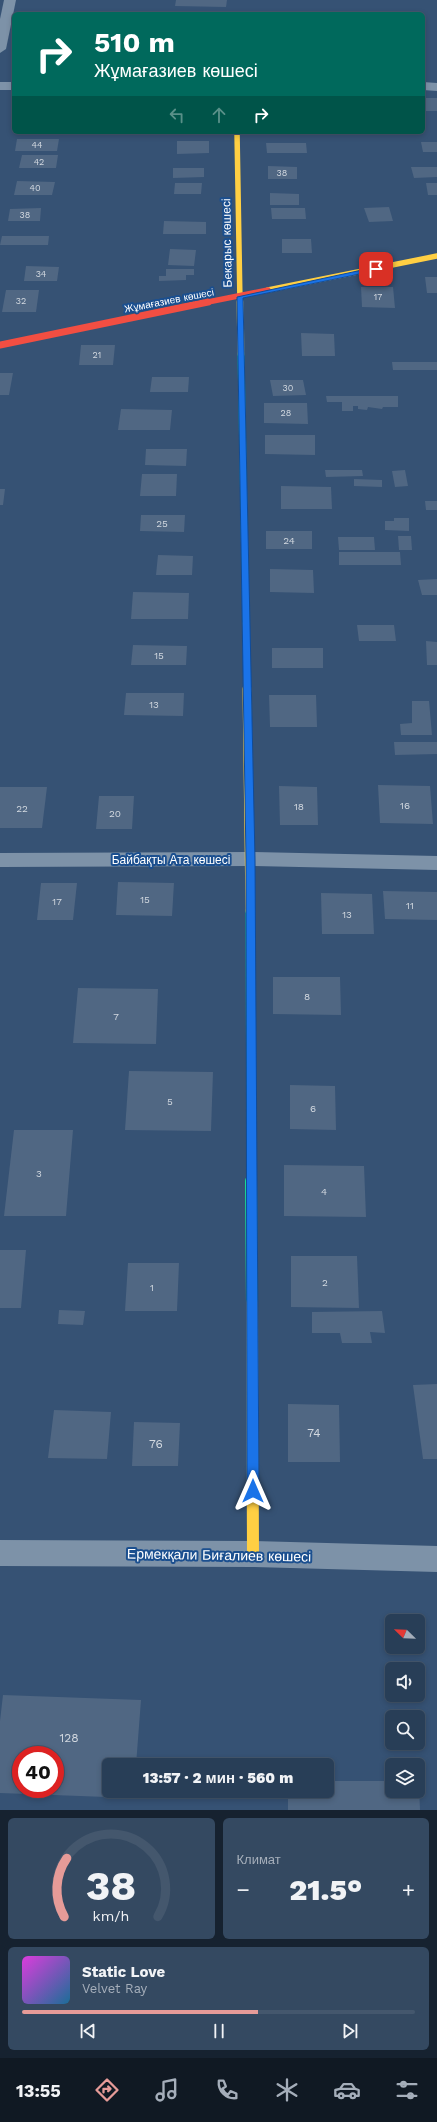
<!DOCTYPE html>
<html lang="ru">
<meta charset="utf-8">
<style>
:root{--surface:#283e57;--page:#344961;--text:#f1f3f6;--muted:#a5aeba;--line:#44576d;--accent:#e69b98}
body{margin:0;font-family:"Work Sans",sans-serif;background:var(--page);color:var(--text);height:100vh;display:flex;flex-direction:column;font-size:15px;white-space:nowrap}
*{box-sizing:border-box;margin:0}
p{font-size:13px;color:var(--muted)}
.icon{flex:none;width:22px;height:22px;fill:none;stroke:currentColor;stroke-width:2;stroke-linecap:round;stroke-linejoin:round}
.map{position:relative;height:1810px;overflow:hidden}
.side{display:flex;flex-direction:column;gap:8px;padding:8px;background:#162230;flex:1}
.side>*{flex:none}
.banner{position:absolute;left:12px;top:12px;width:413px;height:122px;border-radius:6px;box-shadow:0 2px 6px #0003,0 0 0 1px var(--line);background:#00695c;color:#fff;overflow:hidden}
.needle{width:26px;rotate:293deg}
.buttons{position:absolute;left:385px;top:1614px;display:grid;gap:8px}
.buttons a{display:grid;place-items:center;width:40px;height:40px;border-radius:6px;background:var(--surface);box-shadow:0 2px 6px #0003,0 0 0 1px var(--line);font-size:20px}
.speed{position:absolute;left:12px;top:1746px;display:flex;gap:8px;font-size:20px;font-weight:700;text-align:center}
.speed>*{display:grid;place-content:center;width:52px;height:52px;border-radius:50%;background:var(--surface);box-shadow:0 2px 6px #0003,0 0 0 1px var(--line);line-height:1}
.speed .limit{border:6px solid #d22;background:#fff;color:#111}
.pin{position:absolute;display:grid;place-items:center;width:34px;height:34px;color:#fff;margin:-17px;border-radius:8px;box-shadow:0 2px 6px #0006}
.me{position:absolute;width:44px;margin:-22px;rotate:0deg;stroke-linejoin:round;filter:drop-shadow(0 0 3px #0008)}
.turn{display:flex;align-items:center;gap:14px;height:84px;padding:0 16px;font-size:18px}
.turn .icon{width:52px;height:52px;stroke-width:2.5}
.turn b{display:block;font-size:28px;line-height:34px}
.lanes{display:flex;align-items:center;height:38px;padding:0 16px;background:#0003;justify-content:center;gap:20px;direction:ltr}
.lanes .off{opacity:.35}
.big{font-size:30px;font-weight:800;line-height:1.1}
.side .widget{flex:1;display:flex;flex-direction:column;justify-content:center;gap:6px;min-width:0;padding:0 14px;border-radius:6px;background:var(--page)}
.side .dial{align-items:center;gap:0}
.dial svg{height:104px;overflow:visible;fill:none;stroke:var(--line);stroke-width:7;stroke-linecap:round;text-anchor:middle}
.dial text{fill:var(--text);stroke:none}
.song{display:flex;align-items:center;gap:12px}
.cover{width:48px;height:48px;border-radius:6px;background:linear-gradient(135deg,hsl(300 70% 55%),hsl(200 70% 35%))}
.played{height:4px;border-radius:2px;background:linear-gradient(90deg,var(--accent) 60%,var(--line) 60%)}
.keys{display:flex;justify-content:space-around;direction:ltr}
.heat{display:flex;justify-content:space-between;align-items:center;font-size:22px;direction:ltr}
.side .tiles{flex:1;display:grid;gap:8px;grid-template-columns:1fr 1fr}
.widget:last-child{grid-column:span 2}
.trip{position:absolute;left:102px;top:1758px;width:232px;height:40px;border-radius:6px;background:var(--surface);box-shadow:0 2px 6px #0003,0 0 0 1px var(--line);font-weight:800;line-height:40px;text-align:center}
.menu{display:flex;height:64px;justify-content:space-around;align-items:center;background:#101923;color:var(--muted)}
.menu .icon{width:28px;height:28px}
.menu .selected{color:var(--accent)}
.menu b{font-size:18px;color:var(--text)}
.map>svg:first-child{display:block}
.building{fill:#506783;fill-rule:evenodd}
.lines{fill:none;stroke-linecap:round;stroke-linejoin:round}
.street{fill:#7d92a8;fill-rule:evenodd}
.fast-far2{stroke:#16e098;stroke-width:7}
.fast-far1{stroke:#16e098;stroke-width:9}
.fast{stroke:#16e098;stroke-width:12}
.slow-far3{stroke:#ffcf43;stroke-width:5.5}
.slow-far2{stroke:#ffcf43;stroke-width:7}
.slow-far1{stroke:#ffcf43;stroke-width:9}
.slow{stroke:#ffcf43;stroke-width:12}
.jam-far1{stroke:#f24e42;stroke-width:5.5}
.jam{stroke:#f24e42;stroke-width:7}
.route{fill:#1a73e8;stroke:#114b97}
.labels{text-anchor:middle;stroke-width:4;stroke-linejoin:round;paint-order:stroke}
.far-number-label{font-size:9px;fill:#d3d9e0}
.far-street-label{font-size:10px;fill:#fff;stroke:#1b4f8f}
.number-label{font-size:10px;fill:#d3d9e0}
.street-label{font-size:12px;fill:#fff;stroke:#1b4f8f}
.near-number-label{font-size:12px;fill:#d3d9e0}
.near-street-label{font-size:14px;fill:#fff;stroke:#1b4f8f}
</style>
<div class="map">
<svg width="437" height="1810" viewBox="0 0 437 1810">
<rect width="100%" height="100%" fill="#365274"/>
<g class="building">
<polygon points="176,0 227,0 226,7 175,6"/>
<rect x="423" y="98" width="14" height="13"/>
<polygon points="17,139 59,139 57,151 15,151"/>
<polygon points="177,141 209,141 209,153 177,154"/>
<polygon points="421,142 437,142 437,152 423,152"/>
<polygon points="266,143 306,143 307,153 267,153"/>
<polygon points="22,155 58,155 56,168 19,168"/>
<polygon points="268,166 297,167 297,179 268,179"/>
<polygon points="411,167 437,167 437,177 414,178"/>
<polygon points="173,168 204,168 204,177 173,178"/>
<polygon points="17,181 55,182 52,195 14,195"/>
<polygon points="175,183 202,183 201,194 174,194"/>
<polygon points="426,183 437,183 437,195 428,195"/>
<polygon points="270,193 299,194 299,205 270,205"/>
<polygon points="389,207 393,221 369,222 364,208"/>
<polygon points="41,208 40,221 8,221 10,209"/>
<polygon points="271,208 305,208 306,219 272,219"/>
<polygon points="164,221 206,222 206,234 163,234"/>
<polygon points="2,236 49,236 48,245 0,245"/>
<polygon points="282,239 311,239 312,253 282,253"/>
<polygon points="170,249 196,250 194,266 168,265"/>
<polygon points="26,266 59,267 57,281 24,281"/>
<polygon points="166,269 194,269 194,275 186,275 186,280 159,281 159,276 166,276"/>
<polygon points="425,277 437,277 437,293 427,293"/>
<polygon points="361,287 393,287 395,308 362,307"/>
<polygon points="6,290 39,290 36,312 2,312"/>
<polygon points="301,333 334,334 335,356 302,356"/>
<polygon points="81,345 115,345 113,365 79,365"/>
<polygon points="392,362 437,362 437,370 393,370"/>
<polygon points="0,373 13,373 9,395 0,395"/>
<polygon points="152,377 189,377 188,392 150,392"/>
<polygon points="270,380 303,380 306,395 273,396"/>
<polygon points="326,396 398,396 398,407 383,407 382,409 368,407 367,410 358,409 358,406 353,406 353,411 342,411 342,402 327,402"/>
<polygon points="264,403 307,403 308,424 264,423"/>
<polygon points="121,409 172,410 170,430 118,430"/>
<polygon points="265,435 315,435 315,455 265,454"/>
<polygon points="146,449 187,449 186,466 145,465"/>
<polygon points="325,470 362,470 363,476 326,477"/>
<polygon points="405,470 408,486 395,487 392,471"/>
<polygon points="142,474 177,474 176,496 140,496"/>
<polygon points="354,479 382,480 382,487 354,486"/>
<polygon points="281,486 331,487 332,509 281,509"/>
<polygon points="0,489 5,489 3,505 0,505"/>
<polygon points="425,501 437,501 437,510 426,510"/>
<polygon points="141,515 185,515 184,532 140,531"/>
<polygon points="394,518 409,518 409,531 385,530 385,521 394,521"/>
<rect x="266" y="531" width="46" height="18"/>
<polygon points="398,536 411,536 412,550 399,550"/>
<polygon points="338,537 374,537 375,550 339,550"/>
<polygon points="339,552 400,552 401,565 339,565"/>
<polygon points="158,555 193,556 192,575 156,575"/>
<polygon points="270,569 313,570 314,593 270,592"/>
<polygon points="437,579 437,595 422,595 418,580"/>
<polygon points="133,592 189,593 188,619 131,619"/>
<polygon points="357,625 394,625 396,641 359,641"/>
<polygon points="426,641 437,642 437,665 427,665"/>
<polygon points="133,645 187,646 186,665 131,665"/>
<rect x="272" y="648" width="51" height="20"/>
<polygon points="126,693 184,693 183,716 124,715"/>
<polygon points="269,695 316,695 317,727 270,727"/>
<polygon points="412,701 429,701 432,735 401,735 400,724 412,723"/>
<polygon points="394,742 437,742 437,754 395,755"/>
<polygon points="378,785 430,786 433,824 380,823"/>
<polygon points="279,786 317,787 318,825 280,825"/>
<polygon points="0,787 47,787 42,828 0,828"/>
<polygon points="99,796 134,796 132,829 96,829"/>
<polygon points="118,882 174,883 172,916 116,915"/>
<polygon points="41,883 77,883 73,920 37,920"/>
<polygon points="383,891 437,892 437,920 385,919"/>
<polygon points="321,893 372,894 374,934 322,934"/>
<polygon points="273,977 340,977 341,1015 273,1014"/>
<polygon points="78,988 158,989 156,1044 73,1043"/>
<polygon points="129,1071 213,1072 211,1131 125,1130"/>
<polygon points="290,1085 335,1086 336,1130 290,1129"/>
<polygon points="14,1130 73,1130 66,1216 4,1216"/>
<polygon points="284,1165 364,1166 366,1217 284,1216"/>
<polygon points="0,1250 26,1250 21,1308 0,1308"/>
<polygon points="291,1256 357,1256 359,1308 291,1307"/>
<polygon points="128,1263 179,1263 177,1311 125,1311"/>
<polygon points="59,1310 85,1311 83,1325 58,1324"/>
<polygon points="382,1311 385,1333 370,1332 372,1343 342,1343 340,1333 312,1333 312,1312"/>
<polygon points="437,1384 437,1459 423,1459 413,1385"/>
<polygon points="288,1404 339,1405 340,1462 288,1462"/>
<polygon points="54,1410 111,1412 107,1459 48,1458"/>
<polygon points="134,1422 180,1423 178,1466 132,1466"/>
<path d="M3,1695L141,1700L136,1765H109V1791H134L133,1798L0,1793V1721ZM21,1755H55V1789H21Z"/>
<polygon points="327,1781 392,1781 392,1791 418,1791 419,1786 420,1810 288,1810 288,1791 327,1791"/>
</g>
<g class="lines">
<g class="street">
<polygon points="4,0 16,0 6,49 0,53 0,19"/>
<rect x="0" y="82" width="14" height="8"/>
<polygon points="423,82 437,83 437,91 423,90"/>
<polygon points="250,852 437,856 437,870 250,866 0,867 0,853"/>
<polygon points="0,1540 253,1541 437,1546 437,1572 253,1567 0,1566"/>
</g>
<polyline class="fast-far2" points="241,354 246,624"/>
<polyline class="fast-far1" points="250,911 251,1182"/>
<polyline class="fast" points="251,1181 252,1303"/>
<g class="slow-far3">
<polyline points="237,132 240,303"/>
<polyline points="268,290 437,256"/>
</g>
<g class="slow-far2">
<polyline points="240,302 241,354"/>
<polyline points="246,624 247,690"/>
</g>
<polyline class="slow-far1" points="247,689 250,911"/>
<polyline class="slow" points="252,1303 253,1554"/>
<polyline class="jam-far1" points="203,303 268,290"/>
<polyline class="jam" points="0,345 208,302"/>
</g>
<polygon class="route" points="376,267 379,267 379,270 243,298 255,859 259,1491 257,1494 249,1494 247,1491 246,859 237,297"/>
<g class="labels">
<g class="far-number-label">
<text x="37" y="148">44</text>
<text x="39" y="165">42</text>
<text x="282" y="176">38</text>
<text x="35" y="191">40</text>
<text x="25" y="218">38</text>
<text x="41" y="277">34</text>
<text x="378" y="300">17</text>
<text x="21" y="304">32</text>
<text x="97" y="358">21</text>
<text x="288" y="391">30</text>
<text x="286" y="416">28</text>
</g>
<g class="far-street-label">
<text transform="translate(169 300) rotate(-11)" y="4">Жұмағазиев көшесі</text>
</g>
<g class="number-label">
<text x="162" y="527">25</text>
<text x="289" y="544">24</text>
<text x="159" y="659">15</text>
<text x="154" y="708">13</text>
<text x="405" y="809">16</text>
<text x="299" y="810">18</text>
<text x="22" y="812">22</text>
<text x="115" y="817">20</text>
<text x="145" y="903">15</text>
<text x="57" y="905">17</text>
<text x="410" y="909">11</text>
<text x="347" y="918">13</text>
<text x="307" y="1000">8</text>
<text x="116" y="1020">7</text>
<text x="170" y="1105">5</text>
<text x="313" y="1112">6</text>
<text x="39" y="1177">3</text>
<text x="324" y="1195">4</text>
<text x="325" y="1286">2</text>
<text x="152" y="1291">1</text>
</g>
<g class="street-label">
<text transform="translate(227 243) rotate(-91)" y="4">Бекарыс көшесі</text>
<text x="171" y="864">Байбақты Ата көшесі</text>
</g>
<g class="near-number-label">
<text x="314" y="1437">74</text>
<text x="156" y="1448">76</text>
<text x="69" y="1742">128</text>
</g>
<g class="near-street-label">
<text transform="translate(219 1555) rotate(1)" y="5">Ермекқали Биғалиев көшесі</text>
</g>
</g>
</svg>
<div class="buttons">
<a><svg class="needle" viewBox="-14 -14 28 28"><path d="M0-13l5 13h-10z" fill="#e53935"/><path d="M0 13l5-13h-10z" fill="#a5aeba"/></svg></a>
<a><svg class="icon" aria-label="sound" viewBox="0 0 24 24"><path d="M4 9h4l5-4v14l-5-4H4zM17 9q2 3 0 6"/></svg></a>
<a><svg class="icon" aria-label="search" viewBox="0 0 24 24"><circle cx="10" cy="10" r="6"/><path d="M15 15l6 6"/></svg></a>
<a><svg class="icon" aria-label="layers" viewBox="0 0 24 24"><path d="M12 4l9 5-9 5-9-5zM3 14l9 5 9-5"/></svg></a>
</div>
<div class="speed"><div class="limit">40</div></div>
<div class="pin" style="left:376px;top:269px;background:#d93025"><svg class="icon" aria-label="arrive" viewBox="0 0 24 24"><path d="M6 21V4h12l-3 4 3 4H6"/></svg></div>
<svg class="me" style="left:253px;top:1491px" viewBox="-20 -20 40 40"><path d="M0-17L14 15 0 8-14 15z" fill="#1a73e8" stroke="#fff" stroke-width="4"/></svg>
<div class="trip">13:57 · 2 мин · 560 m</div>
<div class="banner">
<div class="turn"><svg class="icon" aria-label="right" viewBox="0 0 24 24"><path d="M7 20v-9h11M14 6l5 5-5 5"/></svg><div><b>510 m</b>Жұмағазиев көшесі</div></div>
<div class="lanes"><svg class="icon off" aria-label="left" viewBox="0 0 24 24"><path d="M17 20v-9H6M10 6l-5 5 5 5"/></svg><svg class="icon off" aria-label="ahead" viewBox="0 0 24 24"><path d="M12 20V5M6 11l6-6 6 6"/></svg><svg class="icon" aria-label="right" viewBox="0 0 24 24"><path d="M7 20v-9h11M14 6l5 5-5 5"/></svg></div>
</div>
</div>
<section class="side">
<div class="tiles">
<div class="widget dial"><svg viewBox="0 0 100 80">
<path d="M14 69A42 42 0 1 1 86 69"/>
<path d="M14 69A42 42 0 0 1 16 24" stroke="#e69b98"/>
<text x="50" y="56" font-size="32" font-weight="700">38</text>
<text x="50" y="72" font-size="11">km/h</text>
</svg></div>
<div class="widget"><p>Климат</p>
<div class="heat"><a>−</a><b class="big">21.5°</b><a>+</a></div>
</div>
<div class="widget">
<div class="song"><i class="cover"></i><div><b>Static Love</b><p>Velvet Ray</p></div></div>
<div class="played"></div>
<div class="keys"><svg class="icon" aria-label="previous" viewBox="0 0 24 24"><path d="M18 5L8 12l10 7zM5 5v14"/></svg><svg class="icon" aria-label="pause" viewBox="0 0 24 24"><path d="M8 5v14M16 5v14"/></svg><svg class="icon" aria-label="next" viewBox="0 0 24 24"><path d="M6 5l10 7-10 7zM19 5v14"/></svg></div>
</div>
</div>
</section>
<nav class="menu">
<b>13:55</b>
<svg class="icon selected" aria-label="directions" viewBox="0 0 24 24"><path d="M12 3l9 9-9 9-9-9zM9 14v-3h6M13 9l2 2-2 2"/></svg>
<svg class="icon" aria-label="music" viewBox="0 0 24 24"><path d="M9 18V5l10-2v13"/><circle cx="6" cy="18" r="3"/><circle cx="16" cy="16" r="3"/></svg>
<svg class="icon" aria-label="phone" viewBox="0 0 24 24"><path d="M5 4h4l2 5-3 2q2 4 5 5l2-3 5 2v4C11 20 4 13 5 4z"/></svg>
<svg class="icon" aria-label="climate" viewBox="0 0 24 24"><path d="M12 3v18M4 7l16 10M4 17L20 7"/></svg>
<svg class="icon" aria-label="car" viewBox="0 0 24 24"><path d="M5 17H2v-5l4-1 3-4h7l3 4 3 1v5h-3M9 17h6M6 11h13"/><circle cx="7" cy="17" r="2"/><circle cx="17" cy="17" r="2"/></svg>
<svg class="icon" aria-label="filters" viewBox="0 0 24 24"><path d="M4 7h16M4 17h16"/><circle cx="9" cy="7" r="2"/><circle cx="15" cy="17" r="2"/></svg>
</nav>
